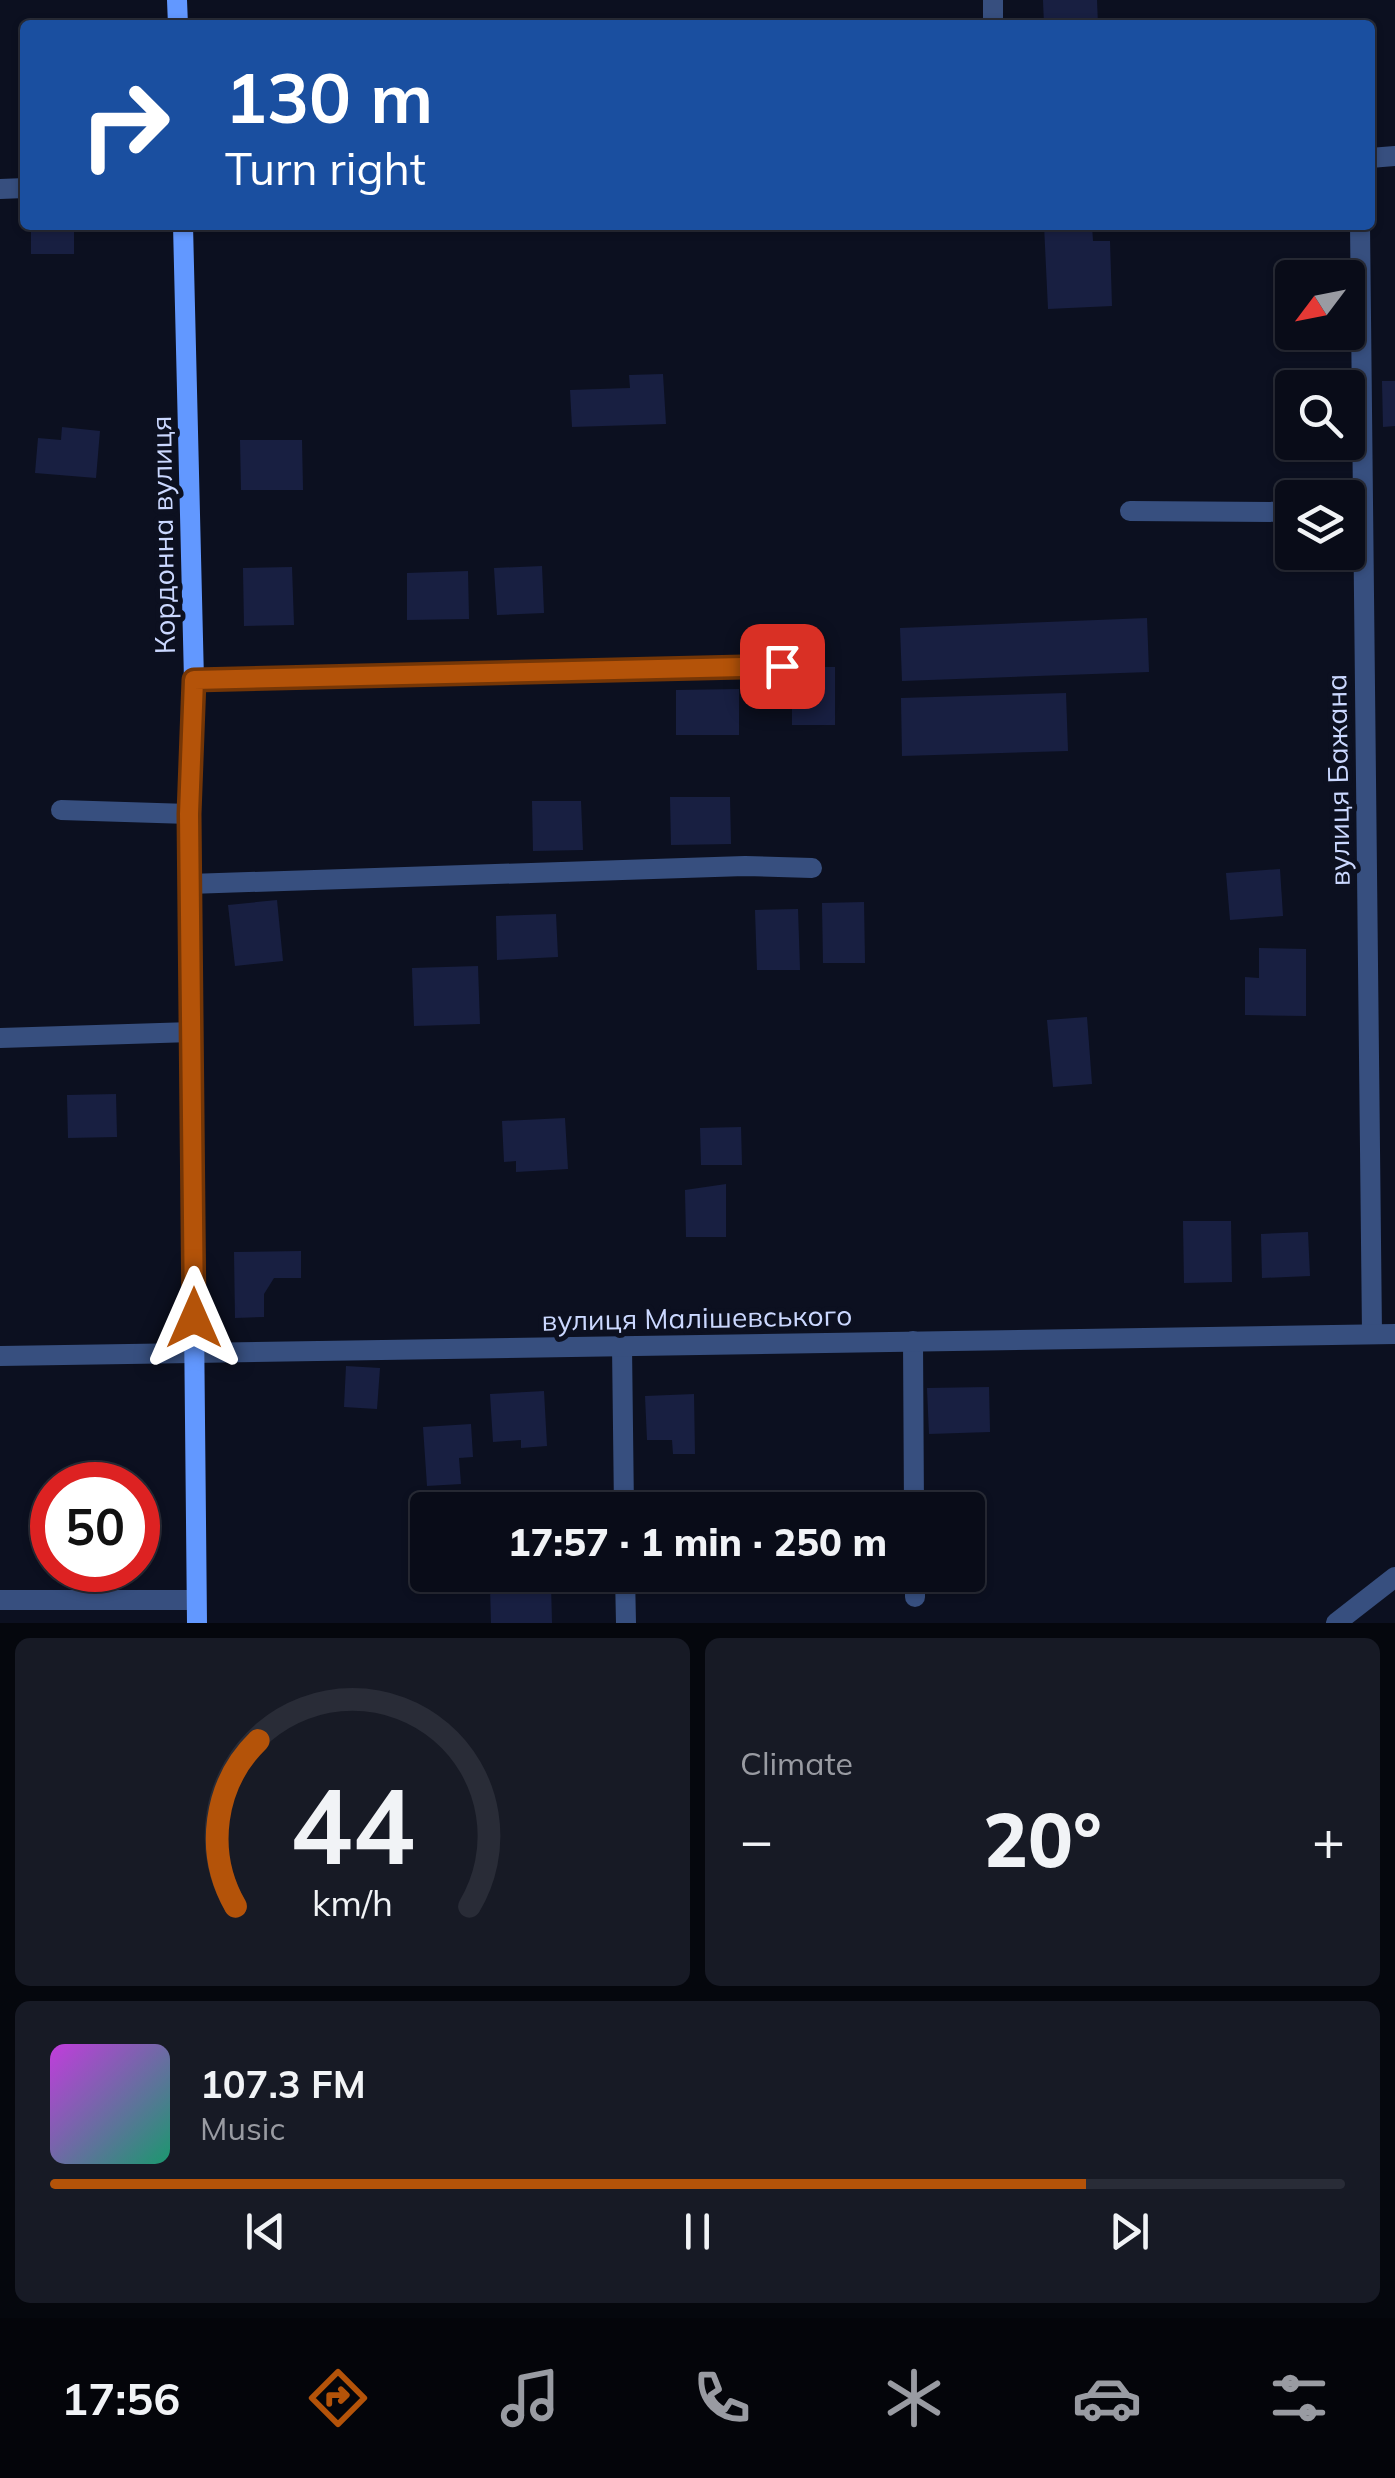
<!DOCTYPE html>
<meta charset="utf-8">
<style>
:root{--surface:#090c18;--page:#171a25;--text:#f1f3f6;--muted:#999ba2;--line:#292c37;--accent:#b45309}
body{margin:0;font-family:Mulish,sans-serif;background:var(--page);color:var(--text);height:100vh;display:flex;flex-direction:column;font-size:38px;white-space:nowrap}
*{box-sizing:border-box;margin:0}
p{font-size:32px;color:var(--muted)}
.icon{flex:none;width:55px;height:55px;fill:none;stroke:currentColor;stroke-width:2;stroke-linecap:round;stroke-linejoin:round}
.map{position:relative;height:1623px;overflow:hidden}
.side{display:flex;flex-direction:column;gap:15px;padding:15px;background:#05070d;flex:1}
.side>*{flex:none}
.banner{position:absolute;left:20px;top:20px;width:1355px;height:210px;border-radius:10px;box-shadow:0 2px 8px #0004,0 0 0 2px var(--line);background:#1a4fa0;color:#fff;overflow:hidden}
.needle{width:65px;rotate:238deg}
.fabs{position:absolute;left:1275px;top:260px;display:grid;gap:20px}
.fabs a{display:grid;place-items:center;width:90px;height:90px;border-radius:10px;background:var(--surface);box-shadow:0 2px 8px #0004,0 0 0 2px var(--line);font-size:50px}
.speed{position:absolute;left:30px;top:1462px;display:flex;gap:20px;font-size:50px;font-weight:700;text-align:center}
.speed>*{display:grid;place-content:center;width:130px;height:130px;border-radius:50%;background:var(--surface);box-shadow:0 2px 8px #0004,0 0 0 2px var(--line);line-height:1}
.speed .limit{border:15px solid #d22;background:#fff;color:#111}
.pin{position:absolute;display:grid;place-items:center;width:85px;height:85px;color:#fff;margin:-42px;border-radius:20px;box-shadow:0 5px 15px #0006}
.me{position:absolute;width:110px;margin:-55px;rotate:0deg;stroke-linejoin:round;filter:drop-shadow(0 0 8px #0008)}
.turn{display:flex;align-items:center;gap:35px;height:210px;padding:0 40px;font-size:45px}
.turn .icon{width:130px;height:130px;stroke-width:2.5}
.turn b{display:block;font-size:70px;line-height:85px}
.big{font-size:75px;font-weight:800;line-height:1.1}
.side .widget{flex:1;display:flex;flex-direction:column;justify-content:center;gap:15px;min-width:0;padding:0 35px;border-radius:15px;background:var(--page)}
.side .dial{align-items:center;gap:0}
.dial svg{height:260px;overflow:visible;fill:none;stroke:var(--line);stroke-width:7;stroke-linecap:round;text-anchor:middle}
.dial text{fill:var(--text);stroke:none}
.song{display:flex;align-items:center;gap:30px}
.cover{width:120px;height:120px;border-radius:15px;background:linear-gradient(135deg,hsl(290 70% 55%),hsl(160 70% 35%))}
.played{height:10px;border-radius:5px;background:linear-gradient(90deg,var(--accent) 80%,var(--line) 80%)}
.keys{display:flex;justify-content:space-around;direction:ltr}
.heat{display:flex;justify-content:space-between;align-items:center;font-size:55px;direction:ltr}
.side .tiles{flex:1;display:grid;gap:15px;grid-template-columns:1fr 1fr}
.widget:last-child{grid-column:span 2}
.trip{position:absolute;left:410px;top:1492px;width:575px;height:100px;border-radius:10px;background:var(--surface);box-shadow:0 2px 8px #0004,0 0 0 2px var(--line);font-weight:800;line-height:100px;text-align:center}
.dock{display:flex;height:160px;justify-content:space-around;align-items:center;background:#04050a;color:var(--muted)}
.dock .icon{width:70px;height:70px}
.dock .on{color:var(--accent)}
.dock b{font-size:45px;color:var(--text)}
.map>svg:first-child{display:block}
.building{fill:#181f41}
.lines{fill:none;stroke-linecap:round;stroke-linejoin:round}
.service{stroke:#374f7f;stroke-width:20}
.minor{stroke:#374f7f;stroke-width:20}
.secondary{stroke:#6298ff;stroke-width:20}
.route-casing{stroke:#753606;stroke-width:25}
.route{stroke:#b45309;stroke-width:18}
.labels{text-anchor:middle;stroke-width:10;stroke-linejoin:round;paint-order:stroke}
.street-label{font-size:28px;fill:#cbd8ff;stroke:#0c1020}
</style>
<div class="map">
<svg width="1395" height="1623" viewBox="0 0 1395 1623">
<rect width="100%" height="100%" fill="#0c1020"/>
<g class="building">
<polygon points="1043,0 1097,0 1098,25 1044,25"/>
<rect x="31" y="225" width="43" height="29"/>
<polygon points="1044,225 1092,225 1093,241 1110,241 1112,306 1048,309"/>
<polygon points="663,374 666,424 572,427 570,390 630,388 629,375"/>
<polygon points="1382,381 1395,381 1395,426 1383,427"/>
<polygon points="62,427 100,431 96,478 35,473 38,438 61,440"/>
<polygon points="240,440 302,440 303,490 241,490"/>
<polygon points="542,566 544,613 497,615 494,568"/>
<polygon points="292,567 294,625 244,626 243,568"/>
<polygon points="468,571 469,619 407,620 407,573"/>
<polygon points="1147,618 1149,672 902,681 900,628"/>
<rect x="792" y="667" width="43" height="58"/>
<polygon points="739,689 739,735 676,735 676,690"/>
<polygon points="1066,693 1068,751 902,756 901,698"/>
<polygon points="670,797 730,797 731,844 671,845"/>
<polygon points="532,801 581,801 583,850 533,851"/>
<polygon points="1280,869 1283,916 1230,920 1226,873"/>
<polygon points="277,900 283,961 235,966 228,905"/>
<polygon points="864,902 865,963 823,963 822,903"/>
<polygon points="798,909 800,970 757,970 755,910"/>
<polygon points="556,914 558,957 497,960 496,916"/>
<polygon points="1259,948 1306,949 1306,1016 1245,1015 1245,977 1259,978"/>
<polygon points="478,966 480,1024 414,1026 412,968"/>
<polygon points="1087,1017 1092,1084 1053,1087 1047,1020"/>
<polygon points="116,1094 117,1137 68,1138 67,1095"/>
<polygon points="565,1118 568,1169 516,1172 516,1161 504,1162 502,1121"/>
<polygon points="741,1127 742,1165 701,1165 700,1128"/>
<polygon points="726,1184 726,1237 686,1237 685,1190"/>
<polygon points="1183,1221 1231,1221 1232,1282 1184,1283"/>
<polygon points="1308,1232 1310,1276 1262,1278 1261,1234"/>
<polygon points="301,1251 301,1278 274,1278 264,1294 264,1317 235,1318 234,1252"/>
<polygon points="346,1366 380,1368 377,1409 344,1407"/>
<polygon points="989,1387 990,1432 929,1434 927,1388"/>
<polygon points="544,1391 547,1446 521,1448 521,1440 493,1442 490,1394"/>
<polygon points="694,1394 695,1454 673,1454 672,1440 647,1440 645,1396"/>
<polygon points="471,1424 473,1457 459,1458 461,1484 427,1486 423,1427"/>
<polygon points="551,1585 552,1623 491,1623 490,1586"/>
</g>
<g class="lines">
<g class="service">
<polyline points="1130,511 1292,512"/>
<polyline points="194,680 782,666"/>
<polyline points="61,810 189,814"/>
<polyline points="189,884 745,866 812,868"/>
<polyline points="0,1038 192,1032"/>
<polyline points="913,1341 914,1510"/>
<polyline points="622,1346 624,1510"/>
<polyline points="625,1575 626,1623"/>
<polyline points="915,1575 915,1597"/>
<polyline points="0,1600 196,1600"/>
</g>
<g class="minor">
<polyline points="993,0 993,25"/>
<polyline points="1370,158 1395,156"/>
<polyline points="0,189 25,188"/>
<polyline points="1360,225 1372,1334"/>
<polyline points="0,1356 1395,1334"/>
<polyline points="1336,1623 1395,1577"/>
</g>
<g class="secondary">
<polyline points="177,0 178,25"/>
<polyline points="183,225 194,680 189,814 197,1623"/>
</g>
</g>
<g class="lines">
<g class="route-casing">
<polyline id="route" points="194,1318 189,814 194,680 782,666"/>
</g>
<use href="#route" class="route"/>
</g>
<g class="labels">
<g class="street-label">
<text transform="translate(163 535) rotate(-91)" y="10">Кордонна вулиця</text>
<text transform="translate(1338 780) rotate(-91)" y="10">вулиця Бажана</text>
<text transform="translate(697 1318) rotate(-1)" y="10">вулиця Малішевського</text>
</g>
</g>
</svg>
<div class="fabs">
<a><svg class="needle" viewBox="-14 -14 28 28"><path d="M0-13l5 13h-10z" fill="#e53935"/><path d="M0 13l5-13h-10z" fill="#999ba2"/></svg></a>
<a><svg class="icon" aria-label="search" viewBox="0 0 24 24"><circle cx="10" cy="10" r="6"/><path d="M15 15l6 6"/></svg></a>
<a><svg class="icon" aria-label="layers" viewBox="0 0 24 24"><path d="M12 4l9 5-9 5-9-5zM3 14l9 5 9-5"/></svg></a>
</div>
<div class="speed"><div class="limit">50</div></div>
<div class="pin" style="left:782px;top:666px;background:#d93025"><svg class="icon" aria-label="arrive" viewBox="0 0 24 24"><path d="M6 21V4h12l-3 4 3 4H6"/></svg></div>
<svg class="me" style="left:194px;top:1318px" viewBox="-20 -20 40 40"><path d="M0-17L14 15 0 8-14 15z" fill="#b45309" stroke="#fff" stroke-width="4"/></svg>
<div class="trip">17:57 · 1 min · 250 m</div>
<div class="banner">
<div class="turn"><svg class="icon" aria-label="right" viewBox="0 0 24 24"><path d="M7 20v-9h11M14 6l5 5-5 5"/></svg><div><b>130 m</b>Turn right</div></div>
</div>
</div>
<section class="side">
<div class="tiles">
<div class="widget dial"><svg viewBox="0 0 100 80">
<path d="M14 69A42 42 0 1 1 86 69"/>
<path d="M14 69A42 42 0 0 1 21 18" stroke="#b45309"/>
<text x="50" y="56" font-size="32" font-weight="700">44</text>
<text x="50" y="72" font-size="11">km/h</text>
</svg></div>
<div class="widget"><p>Climate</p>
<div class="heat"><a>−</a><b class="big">20°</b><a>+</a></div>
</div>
<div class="widget">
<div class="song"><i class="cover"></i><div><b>107.3 FM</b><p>Music</p></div></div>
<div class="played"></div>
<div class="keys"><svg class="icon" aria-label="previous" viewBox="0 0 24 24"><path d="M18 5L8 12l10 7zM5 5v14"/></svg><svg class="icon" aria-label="pause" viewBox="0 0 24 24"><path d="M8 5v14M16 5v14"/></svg><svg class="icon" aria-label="next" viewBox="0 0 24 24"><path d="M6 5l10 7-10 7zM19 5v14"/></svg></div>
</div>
</div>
</section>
<nav class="dock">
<b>17:56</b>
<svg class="icon on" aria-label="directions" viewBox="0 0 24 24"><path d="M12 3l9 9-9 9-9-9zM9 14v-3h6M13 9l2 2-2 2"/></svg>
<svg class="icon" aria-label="music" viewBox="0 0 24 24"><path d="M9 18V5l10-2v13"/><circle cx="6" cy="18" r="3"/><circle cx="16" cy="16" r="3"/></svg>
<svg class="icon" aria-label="phone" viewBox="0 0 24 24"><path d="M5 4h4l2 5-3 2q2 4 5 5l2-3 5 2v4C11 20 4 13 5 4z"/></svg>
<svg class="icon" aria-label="climate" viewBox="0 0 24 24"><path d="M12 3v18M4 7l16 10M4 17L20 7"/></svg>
<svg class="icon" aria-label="car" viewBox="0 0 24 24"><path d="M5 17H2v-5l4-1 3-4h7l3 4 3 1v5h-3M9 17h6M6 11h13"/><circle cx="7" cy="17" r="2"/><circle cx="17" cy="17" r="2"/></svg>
<svg class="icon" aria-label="filters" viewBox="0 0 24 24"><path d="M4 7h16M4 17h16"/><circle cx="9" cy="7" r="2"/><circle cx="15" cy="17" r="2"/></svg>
</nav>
